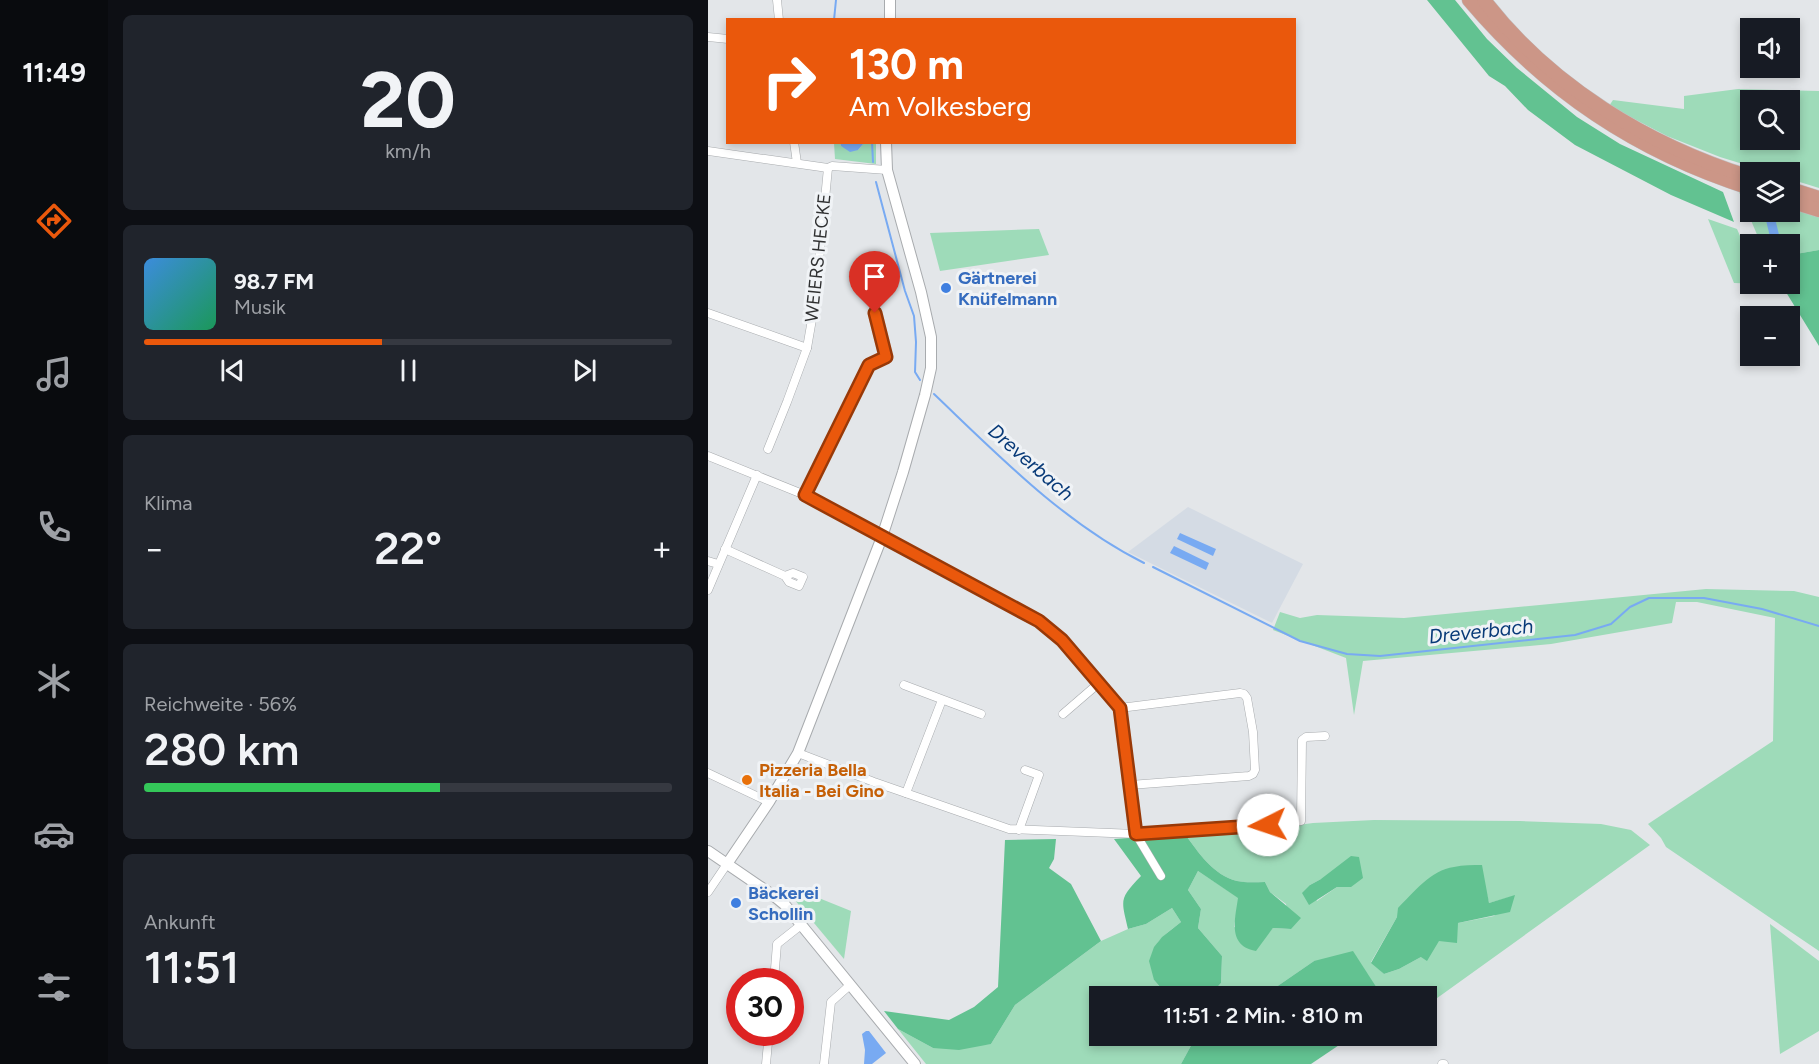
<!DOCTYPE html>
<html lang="de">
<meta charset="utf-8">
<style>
:root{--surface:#171b24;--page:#20242c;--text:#f1f3f6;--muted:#9ea1a6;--line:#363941;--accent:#ea580c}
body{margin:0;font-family:Figtree,sans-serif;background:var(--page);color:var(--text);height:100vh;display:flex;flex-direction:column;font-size:22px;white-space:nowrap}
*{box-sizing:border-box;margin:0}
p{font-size:20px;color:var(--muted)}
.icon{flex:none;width:33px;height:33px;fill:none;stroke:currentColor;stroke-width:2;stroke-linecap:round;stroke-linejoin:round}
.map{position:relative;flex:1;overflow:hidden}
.drawer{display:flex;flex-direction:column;gap:15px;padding:15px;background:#0d0f14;width:600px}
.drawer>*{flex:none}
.guide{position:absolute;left:18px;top:18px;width:570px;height:126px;border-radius:0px;box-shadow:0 3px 9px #0003;background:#ea580c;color:#fff;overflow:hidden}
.controls{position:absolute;left:1032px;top:18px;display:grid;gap:12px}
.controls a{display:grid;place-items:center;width:60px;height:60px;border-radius:0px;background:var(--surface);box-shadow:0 3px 9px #0003;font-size:30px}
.speed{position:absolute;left:18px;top:968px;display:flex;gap:12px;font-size:30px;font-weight:700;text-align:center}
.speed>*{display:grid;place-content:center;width:78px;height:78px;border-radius:50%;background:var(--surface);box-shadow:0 3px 9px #0003;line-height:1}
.speed .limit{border:9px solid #d22;background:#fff;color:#111}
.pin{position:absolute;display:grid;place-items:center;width:51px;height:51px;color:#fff;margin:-62px -26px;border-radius:50% 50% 50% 0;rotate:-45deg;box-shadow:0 0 6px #0007}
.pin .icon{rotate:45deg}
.me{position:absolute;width:66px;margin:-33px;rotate:266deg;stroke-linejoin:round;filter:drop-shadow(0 0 4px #0008)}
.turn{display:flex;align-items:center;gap:21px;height:126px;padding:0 24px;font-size:27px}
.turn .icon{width:78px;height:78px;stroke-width:2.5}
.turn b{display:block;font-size:42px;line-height:51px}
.big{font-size:45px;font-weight:600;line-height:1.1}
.drawer .widget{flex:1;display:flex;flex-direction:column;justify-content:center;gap:9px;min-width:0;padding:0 21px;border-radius:9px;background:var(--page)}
.drawer .dial{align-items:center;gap:0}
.dial b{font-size:78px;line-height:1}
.song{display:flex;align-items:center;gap:18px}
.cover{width:72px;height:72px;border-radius:9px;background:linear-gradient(135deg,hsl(210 70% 55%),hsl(150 70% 35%))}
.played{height:6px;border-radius:3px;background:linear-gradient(90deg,var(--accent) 45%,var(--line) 45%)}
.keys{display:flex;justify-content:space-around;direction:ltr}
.heat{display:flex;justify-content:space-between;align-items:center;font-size:33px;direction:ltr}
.charge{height:9px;border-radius:4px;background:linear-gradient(90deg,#34c759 56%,var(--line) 0)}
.trip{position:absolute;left:381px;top:986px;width:348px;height:60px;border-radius:0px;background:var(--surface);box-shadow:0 3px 9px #0003;font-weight:600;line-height:60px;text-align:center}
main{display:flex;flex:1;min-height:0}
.dock{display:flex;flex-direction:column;width:108px;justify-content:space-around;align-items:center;background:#090b0e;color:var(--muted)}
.dock .icon{width:42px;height:42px}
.dock .selected{color:var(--accent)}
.dock b{font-size:27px;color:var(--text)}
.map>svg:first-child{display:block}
.built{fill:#d4dbe4}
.green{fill:#9edbb9;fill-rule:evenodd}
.forest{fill:#62c291}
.water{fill:#78aaf2}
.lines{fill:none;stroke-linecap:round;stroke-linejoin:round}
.stream{stroke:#78aaf2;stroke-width:2}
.minor-casing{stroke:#a8abae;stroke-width:9}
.tertiary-casing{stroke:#a8abae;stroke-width:12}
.secondary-casing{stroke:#a8abae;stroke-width:12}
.trunk-casing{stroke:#c1c1c2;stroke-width:15}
.minor{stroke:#fff;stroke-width:8}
.tertiary{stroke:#fff;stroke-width:10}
.secondary{stroke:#fff;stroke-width:10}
.trunk{stroke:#cc9687;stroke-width:14}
.route-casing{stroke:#983908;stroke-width:15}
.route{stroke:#ea580c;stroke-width:10}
.shop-dot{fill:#3f7fe0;stroke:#f0f3f6;stroke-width:2}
.food-dot{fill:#e8710a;stroke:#f0f3f6;stroke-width:2}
.labels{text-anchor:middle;stroke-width:6;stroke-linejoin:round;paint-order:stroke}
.street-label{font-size:18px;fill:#303132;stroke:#f0f3f6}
.shop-label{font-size:18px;font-weight:bold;fill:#366cbe;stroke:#f0f3f6;text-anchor:start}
.food-label{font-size:18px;font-weight:bold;fill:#c56008;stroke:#f0f3f6;text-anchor:start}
.water-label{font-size:20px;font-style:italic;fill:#083a78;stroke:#f0f3f6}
</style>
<main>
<nav class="dock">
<b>11:49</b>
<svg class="icon selected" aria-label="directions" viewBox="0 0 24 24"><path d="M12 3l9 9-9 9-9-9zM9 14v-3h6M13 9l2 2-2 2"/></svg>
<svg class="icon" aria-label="music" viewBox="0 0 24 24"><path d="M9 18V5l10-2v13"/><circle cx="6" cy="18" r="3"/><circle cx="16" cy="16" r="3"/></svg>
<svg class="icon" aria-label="phone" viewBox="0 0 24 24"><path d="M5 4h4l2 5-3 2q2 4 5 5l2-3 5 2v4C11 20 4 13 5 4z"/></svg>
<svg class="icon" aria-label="climate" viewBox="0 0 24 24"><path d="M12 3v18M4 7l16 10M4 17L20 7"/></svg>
<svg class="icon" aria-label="car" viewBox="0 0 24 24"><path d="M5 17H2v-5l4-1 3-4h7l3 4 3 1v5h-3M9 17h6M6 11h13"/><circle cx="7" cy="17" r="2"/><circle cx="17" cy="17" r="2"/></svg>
<svg class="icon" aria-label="filters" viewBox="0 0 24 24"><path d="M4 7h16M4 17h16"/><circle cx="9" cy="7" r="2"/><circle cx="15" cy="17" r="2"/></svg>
</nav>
<section class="drawer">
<div class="widget dial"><b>20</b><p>km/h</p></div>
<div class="widget">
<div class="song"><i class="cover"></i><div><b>98.7 FM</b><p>Musik</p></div></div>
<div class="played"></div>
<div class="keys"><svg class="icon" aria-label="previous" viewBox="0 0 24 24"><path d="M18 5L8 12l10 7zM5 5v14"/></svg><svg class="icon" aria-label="pause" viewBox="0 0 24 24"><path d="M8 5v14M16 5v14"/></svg><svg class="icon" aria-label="next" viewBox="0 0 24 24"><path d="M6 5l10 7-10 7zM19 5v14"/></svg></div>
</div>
<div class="widget"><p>Klima</p>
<div class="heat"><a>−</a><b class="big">22°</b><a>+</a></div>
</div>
<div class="widget"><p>Reichweite · 56%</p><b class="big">280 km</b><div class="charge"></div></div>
<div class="widget"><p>Ankunft</p><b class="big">11:51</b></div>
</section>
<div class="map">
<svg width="1111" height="1064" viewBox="0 0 1111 1064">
<rect width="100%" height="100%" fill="#e3e6e9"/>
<polygon class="built" points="480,507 595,564 564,623 420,552"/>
<g class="green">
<path d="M1030,89L1111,91V188L1082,179V172H1061L1012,157L959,136L901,106L905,100L976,109V96ZM1042,100H1082V140H1042Z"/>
<polygon points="126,143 132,143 133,146 150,150 156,143 168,143 168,164 127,159"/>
<polygon points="1031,192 1042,196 1042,212 1082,212 1082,208 1111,217 1111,250 1082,255 1082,244 1053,244"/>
<polygon points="1000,219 1029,229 1042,259 1042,284 1054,284 1026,283"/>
<polygon points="331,229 341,255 232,271 222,233"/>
<polygon points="998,589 1086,591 1111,597 1111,951 958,847 953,838 940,824 1065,741 1067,618 989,602 968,602 964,623 843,644 655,661 646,715 638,658 565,630 572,612 592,618 609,615 696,618"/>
<path d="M666,820L812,821L893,824L923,830L942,845L725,1001L719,1002L718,996H674L666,986L606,961L555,996H501L513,983L514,956L490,928L493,909L480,890L490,871L531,898L526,927L558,936L565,928L582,929L578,904L562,892L557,882C548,882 537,883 529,881C505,875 490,852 477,834L553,830L605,823ZM613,879L629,887L609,901L602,885ZM778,891L781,903L806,896L786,916L750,923L713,957L691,969L676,974L663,962L689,917Z"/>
<polygon points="91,890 143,911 136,959 86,899"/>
<path d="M464,908L473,922C443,945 446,943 446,980L460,996H392V1035H505L485,1042L473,1064H218L190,1029L225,1048L283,1044L307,1005L393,941L420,929L438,924Z"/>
<polygon points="1062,924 1111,961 1111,1031 1072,1054"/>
</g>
<g class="forest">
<polygon points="719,0 747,0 779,39 809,68 869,117 912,144 1015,192 1026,222 963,195 867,145 820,110 797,86 781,76"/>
<polygon points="1111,250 1111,346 1073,284 1082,284 1082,255"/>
<path d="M477,834C490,852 505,875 529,881C538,883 548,882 557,882L562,892L593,918L583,929L565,928L548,951C519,946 527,919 530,898L490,871L480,890L493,909L490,928L514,956L513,983L501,996H460L446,980L441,961L446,947L454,937L473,922L464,908L438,924L420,929C413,899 411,899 433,876L406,839Z"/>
<polygon points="348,839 346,859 341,868 363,884 393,941 307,1005 283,1044 251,1050 225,1048 190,1029 176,1011 241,1020 266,1007 290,987 297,840"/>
<polygon points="643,856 651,857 655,878 643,887 629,887 601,905 594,893 602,885 613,879"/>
<path d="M774,865L781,903L807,895L802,912L750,923L749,943L731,941L719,961L713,957L691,969L676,974L663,963L689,917L690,908C705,893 723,870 746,867C755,865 765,865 774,865Z"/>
<polygon points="645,951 674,996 555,996 606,961"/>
<polygon points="505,1035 646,1035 603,1064 473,1064 485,1042"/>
</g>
<g class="water">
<polygon points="132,143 156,143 150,150 142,152 133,146"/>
<polygon points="1066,214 1072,239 1063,241 1057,216"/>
<polygon points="472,533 508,549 505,556 469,539"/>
<polygon points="466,546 501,563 498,570 462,553"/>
<polygon points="158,1031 161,1031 178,1053 164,1064 156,1064 157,1050 154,1034"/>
</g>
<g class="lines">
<g class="stream">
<polyline points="126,20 128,0"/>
<polyline points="164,142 165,162"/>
<polyline points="168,182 197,291 206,316 208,342 207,372 212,380"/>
<path d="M226,394C291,456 356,523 436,563"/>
<polyline points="445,567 592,641 639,654 672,656 867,635 903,624 922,607 941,598 996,598 1054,609 1111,626"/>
</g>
<g class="minor-casing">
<g id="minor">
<polyline points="69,0 71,20"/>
<polyline points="0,37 20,39"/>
<polyline points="86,142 89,163"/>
<polyline points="0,151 120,168 124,166 179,170"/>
<polyline points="0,313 99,348"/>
<polyline points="60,449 79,402 99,348 107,302 120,168"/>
<polyline points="0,456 97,495 331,621 344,630 412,708 429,836 453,876"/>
<polyline points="97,495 161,365 178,357 162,291 154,291"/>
<polyline points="17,549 77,576 81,582 91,586 95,577 85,573 77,576"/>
<polyline points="0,561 10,564"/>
<polyline points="0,590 49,475"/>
<polyline points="196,685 273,714"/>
<polyline points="412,708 532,693 536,694 539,698 545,732 547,770 545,774 541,776 422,785"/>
<polyline points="355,714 391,683"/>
<polyline points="90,753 166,782 301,829 428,834 560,825 593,821 594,740 598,737 617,736"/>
<polyline points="0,773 61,802"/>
<polyline points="198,793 234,700"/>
<polyline points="311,830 331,775 317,770"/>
<polyline points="0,892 19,864"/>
<polyline points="66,981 69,944 93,925"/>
<polyline points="58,1064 61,1032"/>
<polyline points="116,1064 123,1002 142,985"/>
<polyline points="734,1064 736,1064"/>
</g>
</g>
<g class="tertiary-casing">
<g id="tertiary">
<polyline points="182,20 182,0"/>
<polyline points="19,864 61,802 90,753 174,537 195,472 217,395 223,368 223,337 213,292 179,170 178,142"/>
</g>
</g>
<g class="secondary-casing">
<polyline id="secondary" points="0,851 66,896 77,905 207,1064"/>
</g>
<g class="trunk-casing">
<g id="trunk">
<path d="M761,0C838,91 929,152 1042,188"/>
<path d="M776,0C842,86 940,145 1042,177"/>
<polyline points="1082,189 1111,198"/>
<polyline points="1082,201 1111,210"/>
</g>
</g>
<use href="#minor" class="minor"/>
<use href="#tertiary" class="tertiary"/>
<use href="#secondary" class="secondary"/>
<use href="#trunk" class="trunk"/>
</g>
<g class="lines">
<g class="route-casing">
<polyline id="route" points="167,313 178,357 161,365 97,495 331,621 354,640 412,708 428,834 560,825"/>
</g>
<use href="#route" class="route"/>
</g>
<g class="shop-dot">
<circle cx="238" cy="288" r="6"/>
<circle cx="28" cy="903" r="6"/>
</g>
<circle class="food-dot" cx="39" cy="780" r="6"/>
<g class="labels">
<g class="street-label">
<text transform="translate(110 258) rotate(-84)" y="6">WEIERS HECKE</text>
</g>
<g class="shop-label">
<text x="250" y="284">Gärtnerei<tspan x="250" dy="21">Knüfelmann</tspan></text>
<text x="40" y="899">Bäckerei<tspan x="40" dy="21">Schollin</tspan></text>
</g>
<g class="food-label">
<text x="51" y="776">Pizzeria Bella<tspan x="51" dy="21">Italia - Bei Gino</tspan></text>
</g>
<g class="water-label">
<text transform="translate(323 462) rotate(41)" y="7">Dreverbach</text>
<text transform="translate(773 631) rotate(-6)" y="7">Dreverbach</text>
</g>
</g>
</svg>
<div class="controls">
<a><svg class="icon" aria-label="sound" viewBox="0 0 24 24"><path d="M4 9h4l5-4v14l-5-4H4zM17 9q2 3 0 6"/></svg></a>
<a><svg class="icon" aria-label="search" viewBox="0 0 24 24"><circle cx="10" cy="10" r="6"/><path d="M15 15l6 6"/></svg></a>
<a><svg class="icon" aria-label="layers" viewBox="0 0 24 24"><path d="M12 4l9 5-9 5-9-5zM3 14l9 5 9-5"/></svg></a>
<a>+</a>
<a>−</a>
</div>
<div class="speed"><div class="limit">30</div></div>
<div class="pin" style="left:167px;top:313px;background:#d93025"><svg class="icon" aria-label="arrive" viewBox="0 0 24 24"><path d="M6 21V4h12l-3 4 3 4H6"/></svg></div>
<svg class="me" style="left:560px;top:825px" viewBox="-20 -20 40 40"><circle r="19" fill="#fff"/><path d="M0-13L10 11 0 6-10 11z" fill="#ea580c"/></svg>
<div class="trip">11:51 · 2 Min. · 810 m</div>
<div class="guide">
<div class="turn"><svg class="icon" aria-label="right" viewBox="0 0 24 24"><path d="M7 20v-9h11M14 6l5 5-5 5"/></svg><div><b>130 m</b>Am Volkesberg</div></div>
</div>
</div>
</main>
